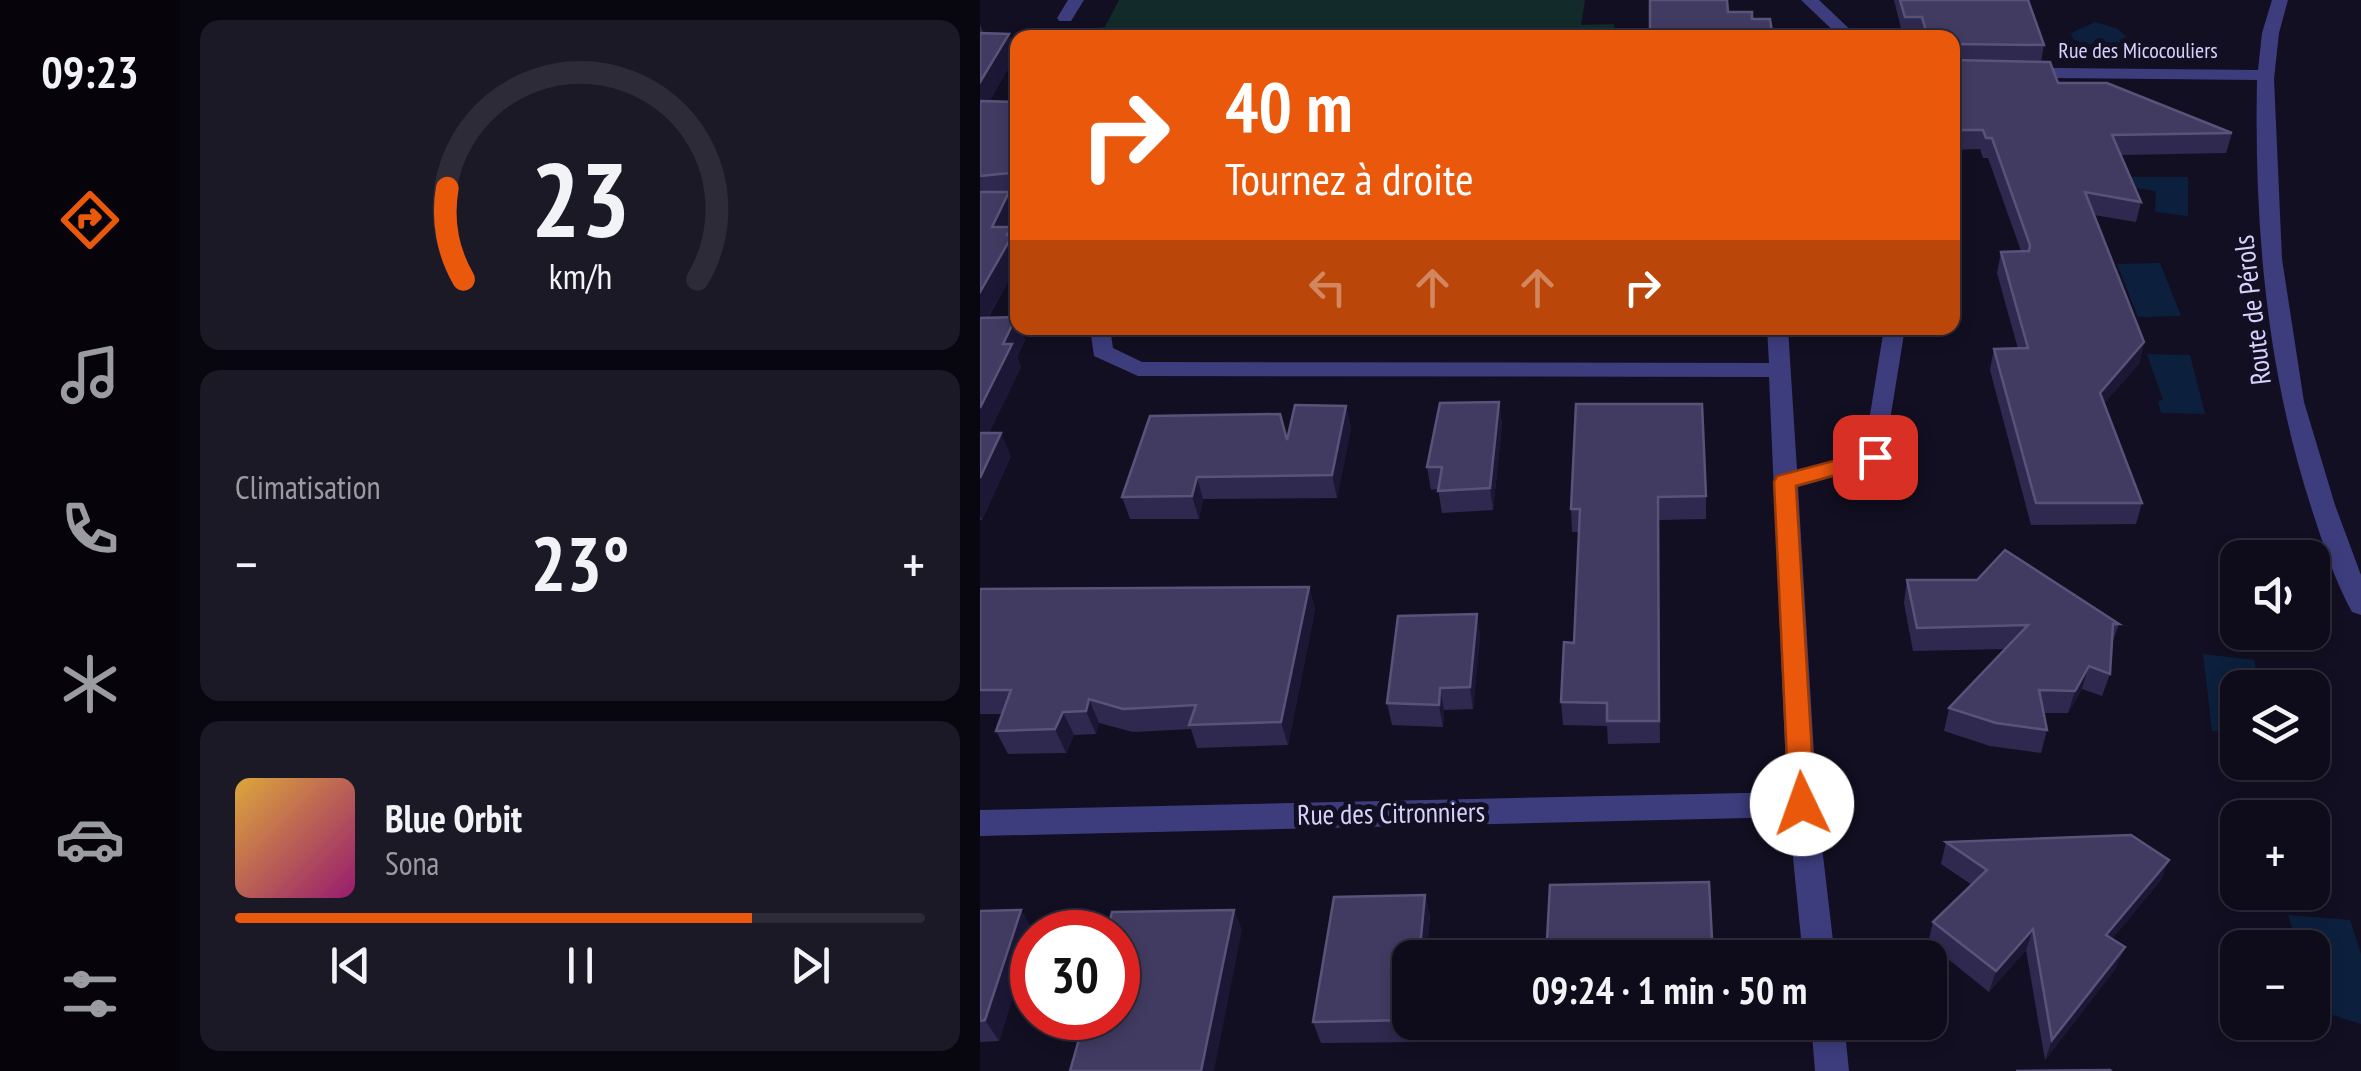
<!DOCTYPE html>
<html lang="fr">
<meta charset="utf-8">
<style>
:root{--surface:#0e0b1a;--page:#1c1927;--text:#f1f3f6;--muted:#9b9ba2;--line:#2e2b39;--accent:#ea580c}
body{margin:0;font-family:"PT Sans Narrow",sans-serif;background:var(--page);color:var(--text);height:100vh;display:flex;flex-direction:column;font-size:38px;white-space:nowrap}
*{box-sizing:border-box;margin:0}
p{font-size:32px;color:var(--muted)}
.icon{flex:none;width:55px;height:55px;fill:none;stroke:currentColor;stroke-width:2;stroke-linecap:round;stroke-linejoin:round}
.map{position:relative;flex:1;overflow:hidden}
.drawer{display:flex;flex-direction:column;gap:20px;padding:20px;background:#08060e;width:800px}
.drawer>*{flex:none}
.guide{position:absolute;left:30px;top:30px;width:950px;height:305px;border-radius:20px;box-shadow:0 5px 15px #0003,0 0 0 2px var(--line);background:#ea580c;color:#fff;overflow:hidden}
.tools{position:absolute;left:1240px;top:540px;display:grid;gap:20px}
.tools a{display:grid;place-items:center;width:110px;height:110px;border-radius:20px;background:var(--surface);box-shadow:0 5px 15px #0003,0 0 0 2px var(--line);font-size:50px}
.speed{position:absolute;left:30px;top:910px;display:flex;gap:20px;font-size:50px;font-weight:700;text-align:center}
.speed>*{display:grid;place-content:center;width:130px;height:130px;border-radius:50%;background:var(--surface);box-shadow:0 5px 15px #0003,0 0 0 2px var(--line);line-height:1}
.speed .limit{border:15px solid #d22;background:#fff;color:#111}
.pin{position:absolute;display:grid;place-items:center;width:85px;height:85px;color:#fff;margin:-42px;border-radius:20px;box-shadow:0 5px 15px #0006}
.me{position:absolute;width:110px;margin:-55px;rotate:357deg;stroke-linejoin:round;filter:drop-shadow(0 0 8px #0008)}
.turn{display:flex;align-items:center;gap:35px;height:210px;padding:0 50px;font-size:45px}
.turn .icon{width:130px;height:130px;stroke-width:2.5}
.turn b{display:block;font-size:70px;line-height:85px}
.lanes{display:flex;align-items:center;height:95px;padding:0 50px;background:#0003;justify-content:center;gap:50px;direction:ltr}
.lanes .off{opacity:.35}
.big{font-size:75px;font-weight:700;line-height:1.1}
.drawer .card{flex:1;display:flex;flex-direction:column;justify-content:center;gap:15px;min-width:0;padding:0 35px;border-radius:20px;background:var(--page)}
.drawer .dial{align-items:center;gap:0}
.dial svg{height:260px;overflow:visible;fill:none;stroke:var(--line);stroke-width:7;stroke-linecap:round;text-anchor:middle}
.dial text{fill:var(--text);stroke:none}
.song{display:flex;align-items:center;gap:30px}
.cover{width:120px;height:120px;border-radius:15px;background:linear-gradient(135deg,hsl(40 70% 55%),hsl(320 70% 35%))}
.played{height:10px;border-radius:5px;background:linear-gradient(90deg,var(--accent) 75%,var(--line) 75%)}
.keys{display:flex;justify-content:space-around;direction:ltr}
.heat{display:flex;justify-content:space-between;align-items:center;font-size:55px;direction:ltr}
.trip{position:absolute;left:412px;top:940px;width:555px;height:100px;border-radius:20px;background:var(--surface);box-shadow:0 5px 15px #0003,0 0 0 2px var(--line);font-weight:700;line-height:100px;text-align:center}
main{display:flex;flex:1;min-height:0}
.dock{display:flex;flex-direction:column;width:180px;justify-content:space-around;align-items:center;background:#06040a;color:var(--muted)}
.dock .icon{width:70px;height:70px}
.dock .current{color:var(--accent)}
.dock b{font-size:45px;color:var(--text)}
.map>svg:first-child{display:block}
.green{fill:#122b2a}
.water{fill:#0c203d}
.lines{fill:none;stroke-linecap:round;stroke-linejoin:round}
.minor{fill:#3d3d7e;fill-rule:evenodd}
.wall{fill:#30294f}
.shaded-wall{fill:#1c1735}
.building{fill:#413b62;stroke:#59537a;stroke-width:2.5}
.route{fill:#ea580c;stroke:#983908;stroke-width:2.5}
.labels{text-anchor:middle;stroke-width:10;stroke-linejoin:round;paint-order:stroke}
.far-street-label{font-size:22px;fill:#d6d2fc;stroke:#120f22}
.street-label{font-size:28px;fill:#d6d2fc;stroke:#120f22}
</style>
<main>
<nav class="dock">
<b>09:23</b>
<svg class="icon current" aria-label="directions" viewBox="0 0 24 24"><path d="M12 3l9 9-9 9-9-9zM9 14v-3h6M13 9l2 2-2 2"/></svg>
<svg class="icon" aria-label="music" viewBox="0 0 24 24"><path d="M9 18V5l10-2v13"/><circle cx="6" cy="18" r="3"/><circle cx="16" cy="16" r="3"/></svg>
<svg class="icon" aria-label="phone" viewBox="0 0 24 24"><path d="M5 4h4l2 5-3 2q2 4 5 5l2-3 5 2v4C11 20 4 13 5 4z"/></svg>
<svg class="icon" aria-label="climate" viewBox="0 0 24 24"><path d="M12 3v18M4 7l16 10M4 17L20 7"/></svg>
<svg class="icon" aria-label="car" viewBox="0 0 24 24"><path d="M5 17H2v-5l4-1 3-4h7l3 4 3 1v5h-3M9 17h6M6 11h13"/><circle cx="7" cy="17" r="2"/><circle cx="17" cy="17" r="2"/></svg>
<svg class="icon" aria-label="filters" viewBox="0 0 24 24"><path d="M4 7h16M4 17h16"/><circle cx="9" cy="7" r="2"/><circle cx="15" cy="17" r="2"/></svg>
</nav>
<section class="drawer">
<div class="card dial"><svg viewBox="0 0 100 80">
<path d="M14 69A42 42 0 1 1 86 69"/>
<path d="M14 69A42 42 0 0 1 9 41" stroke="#ea580c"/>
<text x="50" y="56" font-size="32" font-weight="700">23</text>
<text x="50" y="72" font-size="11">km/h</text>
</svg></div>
<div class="card"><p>Climatisation</p>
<div class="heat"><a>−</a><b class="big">23°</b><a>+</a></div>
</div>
<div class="card">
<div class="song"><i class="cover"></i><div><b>Blue Orbit</b><p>Sona</p></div></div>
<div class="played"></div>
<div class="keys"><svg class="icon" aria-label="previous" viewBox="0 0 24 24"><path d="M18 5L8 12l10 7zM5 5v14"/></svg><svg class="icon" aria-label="pause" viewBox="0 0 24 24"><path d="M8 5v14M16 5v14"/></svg><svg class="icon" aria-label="next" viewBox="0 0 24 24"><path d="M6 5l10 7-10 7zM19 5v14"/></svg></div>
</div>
</section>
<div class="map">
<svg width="1381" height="1071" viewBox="0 0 1381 1071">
<rect width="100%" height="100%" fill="#120f22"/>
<polygon class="green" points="139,0 605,0 601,25 634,24 636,37 88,37 91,31 125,27"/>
<g class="water">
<polygon points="1115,22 1138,29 1151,42 1121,52 1093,39 1091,33"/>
<polygon points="1147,177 1208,177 1208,216 1175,212 1176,191 1148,187"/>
<polygon points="1180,263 1201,316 1158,317 1137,264"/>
<polygon points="1167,354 1210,355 1225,414 1181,413 1178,401 1183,400"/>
<polygon points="1223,654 1274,660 1279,687 1258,688 1257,733 1232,731"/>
<polygon points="1308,915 1370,920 1381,954 1381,1024 1333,1009 1332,948 1318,947"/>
</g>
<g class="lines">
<g class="minor">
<polygon points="88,0 104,0 91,21 79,21 77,18"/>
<polygon points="821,0 839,0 879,38 861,38"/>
<path d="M1292,0H1308L1299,33L1294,79L1302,259L1324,402L1355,505L1381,575V615L1372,612C1356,583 1345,550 1335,519C1287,377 1274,229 1277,80L972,77V67L1278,70L1282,33Z"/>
<polygon points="110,328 130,328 133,348 162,362 789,363 787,328 808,328 817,470 884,452 904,328 925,328 903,463 818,487 837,804 855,958 823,958 809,817 0,836 0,810 807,792 789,377 158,376 114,356"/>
<polygon points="831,1022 864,1022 869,1071 835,1071"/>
</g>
</g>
<g class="wall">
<polygon points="670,0 748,12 772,19 793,38 670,38"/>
<polygon points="914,0 1048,0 1064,45 1061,62 1078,83 1252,133 1246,153 1140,155 1161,202 1156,222 1114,215 1164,342 1159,364 1124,403 1162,503 1156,524 1051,525 1010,370 1014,349 1038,349 1017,273 1021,252 1041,251 1008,158 1003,158 1000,149 972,150 972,38 923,36"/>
<polygon points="0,24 3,33 29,34 36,55 9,102 38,102 38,195 30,196 37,215 31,227 38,264 8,318 36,317 38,328 40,328 45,340 37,357 41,367 9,433 31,456 2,520 0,520"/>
<polygon points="519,402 522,425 513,510 462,513 458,489 451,490 447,467"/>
<polygon points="596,404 726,496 726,519 678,520 680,743 628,744 627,726 583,725 581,702 594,643 599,532 592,532 591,509"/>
<polygon points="366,406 371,428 357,498 223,499 219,519 150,519 142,497 307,440"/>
<polygon points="927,580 1139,624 1131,646 1130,674 1122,696 1102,689 1088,713 1064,713 1067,730 1061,753 1010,746 964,731 969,708 1025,649 933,651 924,603"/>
<polygon points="329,587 335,610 308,745 217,748 211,729 153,732 119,723 116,734 94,735 86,753 28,754 16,731 23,714 0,714 0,589"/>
<polygon points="497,614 500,636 493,709 464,710 463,727 412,725 407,703"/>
<polygon points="966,842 1189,860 1180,881 1132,939 1136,968 1065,1060 1046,950 1009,992 948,943 953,922 992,885 961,864"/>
<polygon points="445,895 450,917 446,958 430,958 430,1022 441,1022 439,1042 341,1043 333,1022"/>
<polygon points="41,910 53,932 19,1041 0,1042 0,911"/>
<polygon points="567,1022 676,1022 567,1024"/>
</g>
<g class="shaded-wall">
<polygon points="29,34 36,55 0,118 0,82"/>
<polygon points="29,192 37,215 21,250 12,227"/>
<polygon points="32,227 38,241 38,264 0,331 0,292"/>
<polygon points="36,317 38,328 40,328 45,340 37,357 41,367 0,452 0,408 23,344"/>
<polygon points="1164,342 1159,364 1115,414 1120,393"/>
<polygon points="519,402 522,425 513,510 510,488"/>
<polygon points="366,406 371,428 357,498 352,475"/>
<polygon points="21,433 31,456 2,520 0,516 0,478"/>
<polygon points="217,477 223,499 219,519 212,496"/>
<polygon points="329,587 335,610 308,745 301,722"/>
<polygon points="497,614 500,636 493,709 490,687"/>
<polygon points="1109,666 1102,689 1088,713 1095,691"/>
<polygon points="460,688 464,710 463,727 459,705"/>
<polygon points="109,699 119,723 116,734 106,711"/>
<polygon points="83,712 94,735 86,753 75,729"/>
<polygon points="1189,860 1180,881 1118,956 1126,935"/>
<polygon points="445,895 450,917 446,958 439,958"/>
<polygon points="41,910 53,932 19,1041 5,1020"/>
<polygon points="254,910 262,930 234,1071 221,1071"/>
<polygon points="1053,929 1046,950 1009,992 1016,971"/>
<polygon points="1145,947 1136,968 1065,1060 1072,1040"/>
<polygon points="434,1022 441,1022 439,1042"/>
</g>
<g class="building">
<polygon points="670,0 747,0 748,12 772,12 772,19 790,19 793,38 699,38 699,34 670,35"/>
<polygon points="920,0 1048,0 1064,45 975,44 972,58 972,38 948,38 942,17 925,17"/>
<polygon points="0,33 29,34 0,82"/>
<polygon points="972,60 1070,62 1078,83 1127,83 1252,133 1132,135 1161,202 1105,192 1164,342 1120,393 1162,503 1056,503 1014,349 1048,348 1021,252 1049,251 1050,245 1012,138 1006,138 1003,130 974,130 972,124"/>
<polygon points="0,101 38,102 38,174 34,182 30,173 0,176"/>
<polygon points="0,192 29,192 12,227 32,227 27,235 32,236 0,292"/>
<polygon points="36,317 23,344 32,344 0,408 0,318"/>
<polygon points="519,402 510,488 458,491 462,467 447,467 460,403"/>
<polygon points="596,404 722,404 726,496 678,497 679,721 627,721 627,703 581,702 584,642 594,643 600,509 591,509"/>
<polygon points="315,405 366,406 352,475 217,477 212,496 142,497 170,416 300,414 307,440"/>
<polygon points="0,433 21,433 0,478"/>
<polygon points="1025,550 1139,624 1133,624 1130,674 1109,666 1095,691 1059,690 1067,730 1016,723 969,708 1048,625 937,628 927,580 997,580"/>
<polygon points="329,587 301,722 209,725 216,705 143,709 109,699 106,711 83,712 75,729 16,731 31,690 0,690 0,589"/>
<polygon points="497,614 490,687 460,688 459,705 407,703 418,616"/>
<polygon points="1151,835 1189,860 1126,935 1145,947 1072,1040 1053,929 1016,971 953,922 1007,870 966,842"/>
<polygon points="729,882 733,958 566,958 570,885"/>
<polygon points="445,895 439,958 430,958 430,1020 333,1022 354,897"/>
<polygon points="41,910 5,1020 0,1021 0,911"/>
<polygon points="254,910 221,1071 90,1071 105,1018 138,1018 138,932 127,932 132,912"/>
<polygon points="1130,1070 1131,1071 1036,1071"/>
</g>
<polygon class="route" points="895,450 903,452 903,462 816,486 835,804 831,812 813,812 809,804 794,482 797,476"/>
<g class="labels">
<g class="far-street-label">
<text x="1158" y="58">Rue des Micocouliers</text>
</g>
<g class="street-label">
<text transform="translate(1272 310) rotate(-97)" y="10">Route de Pérols</text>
<text transform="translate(411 813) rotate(-1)" y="10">Rue des Citronniers</text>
</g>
</g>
</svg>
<div class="tools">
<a><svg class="icon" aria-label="sound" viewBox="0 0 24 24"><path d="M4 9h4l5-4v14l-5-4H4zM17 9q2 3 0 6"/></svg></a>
<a><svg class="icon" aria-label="layers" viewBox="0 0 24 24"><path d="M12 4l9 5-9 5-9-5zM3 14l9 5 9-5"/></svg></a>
<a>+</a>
<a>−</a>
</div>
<div class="speed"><div class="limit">30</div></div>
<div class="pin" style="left:895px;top:457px;background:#d93025"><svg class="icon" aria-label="arrive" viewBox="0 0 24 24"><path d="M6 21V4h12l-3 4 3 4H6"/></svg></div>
<svg class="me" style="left:822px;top:804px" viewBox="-20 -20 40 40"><circle r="19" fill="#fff"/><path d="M0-13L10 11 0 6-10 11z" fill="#ea580c"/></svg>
<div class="trip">09:24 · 1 min · 50 m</div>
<div class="guide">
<div class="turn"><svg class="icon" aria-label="right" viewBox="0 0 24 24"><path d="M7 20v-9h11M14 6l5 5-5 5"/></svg><div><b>40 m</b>Tournez à droite</div></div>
<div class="lanes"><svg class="icon off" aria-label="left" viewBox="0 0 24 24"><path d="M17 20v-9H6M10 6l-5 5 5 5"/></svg><svg class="icon off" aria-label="ahead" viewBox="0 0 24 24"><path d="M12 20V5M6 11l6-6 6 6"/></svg><svg class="icon off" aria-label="ahead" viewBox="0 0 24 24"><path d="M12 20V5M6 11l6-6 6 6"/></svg><svg class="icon" aria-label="right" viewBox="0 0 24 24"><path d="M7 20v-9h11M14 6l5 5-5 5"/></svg></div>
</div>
</div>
</main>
